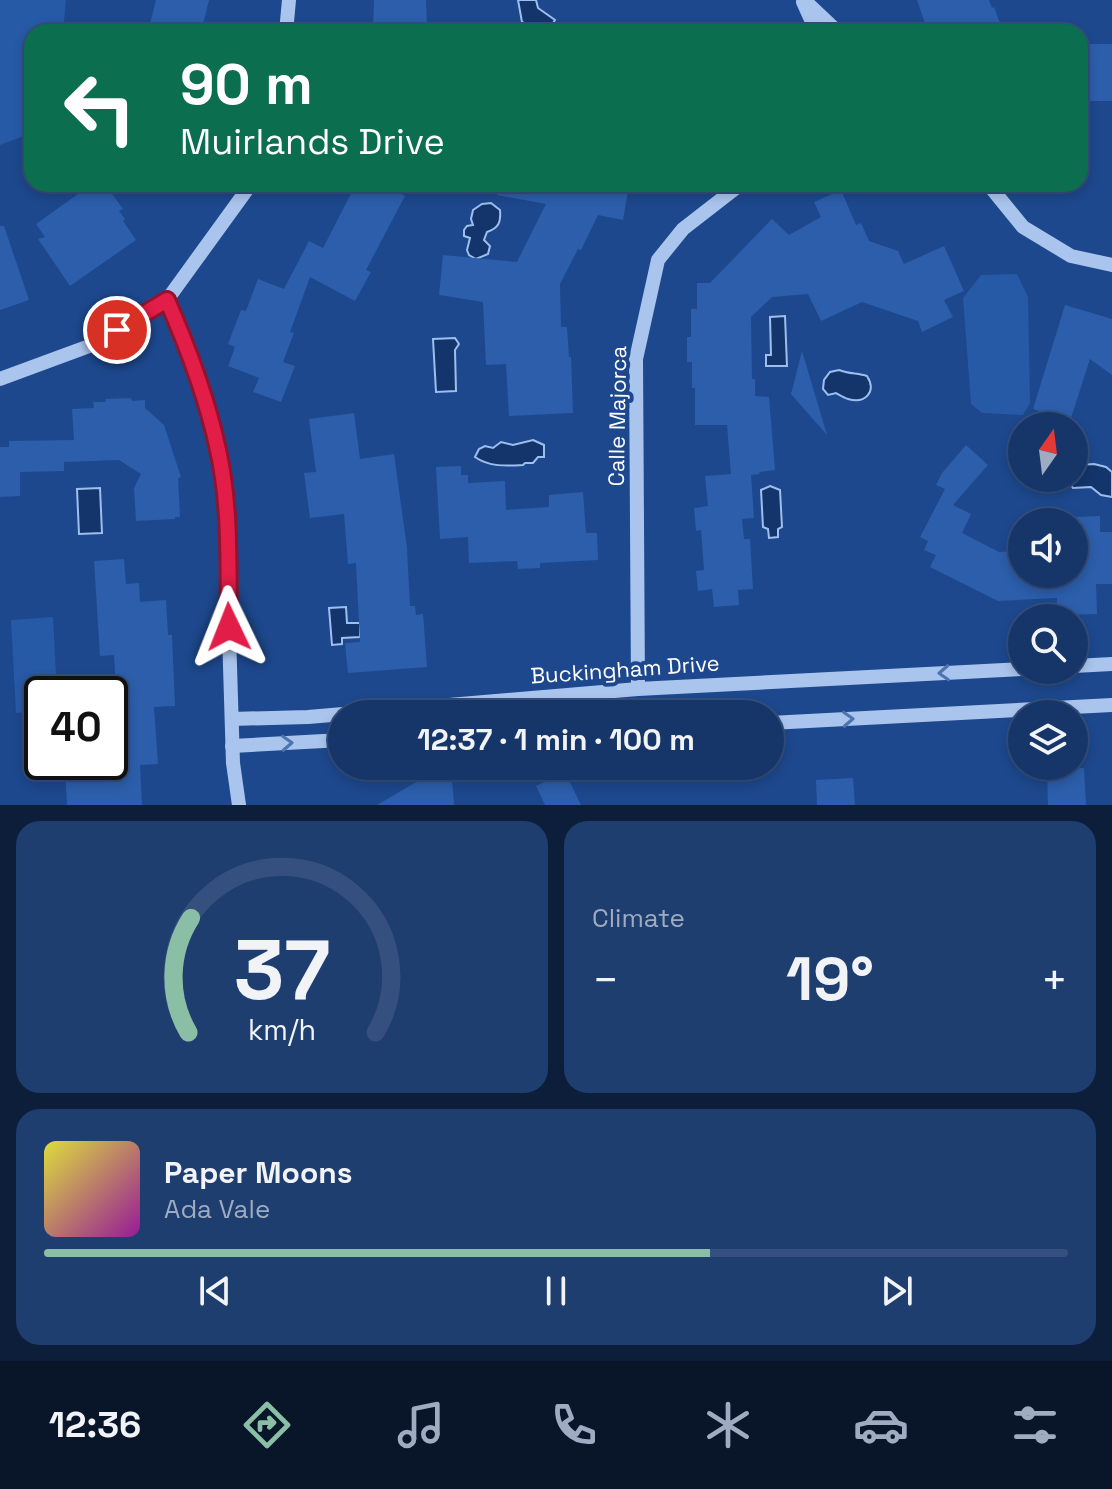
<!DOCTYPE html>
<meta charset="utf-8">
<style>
:root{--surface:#16366a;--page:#1f3e70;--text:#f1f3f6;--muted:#9eabc1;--line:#35507e;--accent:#8abfa5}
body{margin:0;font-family:"Space Grotesk",sans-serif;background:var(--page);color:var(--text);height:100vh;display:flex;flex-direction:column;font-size:30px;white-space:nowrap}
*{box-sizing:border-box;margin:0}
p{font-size:26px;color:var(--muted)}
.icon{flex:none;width:44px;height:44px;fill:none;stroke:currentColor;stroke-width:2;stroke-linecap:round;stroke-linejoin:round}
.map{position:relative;height:805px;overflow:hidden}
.sheet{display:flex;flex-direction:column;gap:16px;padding:16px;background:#0c1e3a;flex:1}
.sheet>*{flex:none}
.hud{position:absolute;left:24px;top:24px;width:1064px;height:168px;border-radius:24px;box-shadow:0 4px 12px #0003,0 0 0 2px var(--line);background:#0b6e4f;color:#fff;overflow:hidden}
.needle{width:52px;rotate:14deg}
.tools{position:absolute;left:1008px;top:412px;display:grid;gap:16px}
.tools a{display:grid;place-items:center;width:80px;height:80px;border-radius:50%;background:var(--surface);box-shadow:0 4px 12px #0003,0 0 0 2px var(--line);font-size:40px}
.speed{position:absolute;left:24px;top:676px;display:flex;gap:16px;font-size:40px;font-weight:700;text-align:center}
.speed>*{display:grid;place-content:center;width:104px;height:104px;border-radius:50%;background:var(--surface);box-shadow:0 4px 12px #0003,0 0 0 2px var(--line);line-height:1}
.speed .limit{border:4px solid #111;border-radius:12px;background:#fff;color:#111}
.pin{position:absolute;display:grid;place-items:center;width:68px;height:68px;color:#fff;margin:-34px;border:4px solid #fff;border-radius:50%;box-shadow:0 2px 8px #0007}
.me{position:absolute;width:88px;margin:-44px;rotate:358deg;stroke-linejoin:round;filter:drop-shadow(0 0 6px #0008)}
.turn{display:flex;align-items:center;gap:28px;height:168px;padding:0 24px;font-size:36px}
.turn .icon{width:104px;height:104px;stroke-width:2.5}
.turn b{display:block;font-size:56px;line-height:68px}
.big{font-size:60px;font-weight:700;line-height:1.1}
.sheet .tile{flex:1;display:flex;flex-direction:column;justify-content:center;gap:12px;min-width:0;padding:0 28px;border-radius:24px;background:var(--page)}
.sheet .dial{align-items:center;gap:0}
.dial svg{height:208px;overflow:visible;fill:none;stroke:var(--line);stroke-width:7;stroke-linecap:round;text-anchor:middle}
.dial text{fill:var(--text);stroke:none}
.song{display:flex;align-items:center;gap:24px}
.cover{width:96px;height:96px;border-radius:12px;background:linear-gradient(135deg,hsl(60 70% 55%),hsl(300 70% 35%))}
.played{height:8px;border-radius:4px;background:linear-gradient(90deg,var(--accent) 65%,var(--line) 65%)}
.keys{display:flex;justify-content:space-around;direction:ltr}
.heat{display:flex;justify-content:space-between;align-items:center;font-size:44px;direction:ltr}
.sheet .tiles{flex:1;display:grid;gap:16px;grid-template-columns:1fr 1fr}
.tile:last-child{grid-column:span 2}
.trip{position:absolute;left:328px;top:700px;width:456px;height:80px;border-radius:40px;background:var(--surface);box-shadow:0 4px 12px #0003,0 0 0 2px var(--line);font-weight:700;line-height:80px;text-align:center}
.tab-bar{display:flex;height:128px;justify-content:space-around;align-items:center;background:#09162a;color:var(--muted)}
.tab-bar .icon{width:56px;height:56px}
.tab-bar .active{color:var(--accent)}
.tab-bar b{font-size:36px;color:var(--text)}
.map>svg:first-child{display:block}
.green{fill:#2659a6}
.water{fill:#13356c;stroke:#9dbfef;stroke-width:2}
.building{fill:#2c5eab}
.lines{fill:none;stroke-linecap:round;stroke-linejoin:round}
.minor{stroke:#aac5ed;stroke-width:14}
.oneway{stroke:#4e74af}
.route-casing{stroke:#92132f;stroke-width:20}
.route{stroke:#e11d48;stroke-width:14}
.labels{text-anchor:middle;stroke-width:8;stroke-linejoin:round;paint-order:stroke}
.street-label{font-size:22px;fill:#fff;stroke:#1d488d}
</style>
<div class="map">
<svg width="1112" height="805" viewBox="0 0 1112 805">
<rect width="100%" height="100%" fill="#1d488d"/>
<g class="green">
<polygon points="0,0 66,0 63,32 32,32 32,120 24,136 0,145"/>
<polygon points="1017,274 1028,297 1030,403 1023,415 982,413 971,404 963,298 981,275"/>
<polygon points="53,617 57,694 42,694 42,711 16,713 11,620"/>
</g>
<g class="water">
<polygon points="518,0 536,0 538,8 555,20 547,32 542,32 522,22"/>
<path d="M491,203L500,210C501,222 499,228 487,232L484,240L490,246L488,254L476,259L469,255L467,250L470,238L464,236V230L467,226L473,225L471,219L473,210L482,204Z"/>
<polygon points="785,316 787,366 766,366 766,355 771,355 770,317"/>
<polygon points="455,338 459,344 455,350 456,391 436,392 433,339"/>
<path d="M839,370C849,374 858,373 867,376C877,392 865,404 848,399C847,399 837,394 836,393L828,395L823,389L824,380L830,372Z"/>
<path d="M533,440L544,445V457H538L533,463H525L523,465C506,466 489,467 475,457L479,449L485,446L493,448L501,442L513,445Z"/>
<polygon points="1094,464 1106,467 1112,472 1112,497 1101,495 1091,487 1073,488 1067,480 1068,478 1074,478 1074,468 1078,465"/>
<polygon points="770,486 780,490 782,527 778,529 778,537 769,538 768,529 763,527 761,490"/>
<polygon points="100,488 102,533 79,534 77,489"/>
<polygon points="346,607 347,623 360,623 360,637 342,638 342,644 332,645 329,608"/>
</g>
<g class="building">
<polygon points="156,0 209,0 201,32 148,32"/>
<polygon points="374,0 426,0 427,32 373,32"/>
<polygon points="917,0 989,0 992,8 994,7 1003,32 928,32"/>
<polygon points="1084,44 1112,44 1112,101 1080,101 1080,63 1083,63"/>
<polygon points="92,184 105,184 123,209 119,211 125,219 123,221 136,240 70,286 38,239 45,237 36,224"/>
<polygon points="356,184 381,184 405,196 366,270 371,272 355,301 310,277 290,332 294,333 283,362 295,366 281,402 253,392 259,378 228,366 235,347 228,344 241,310 246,311 258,279 284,289 309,241 323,248"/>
<polygon points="498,184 613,184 612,188 628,191 623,220 598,215 581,250 578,249 560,284 561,327 567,327 569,357 571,357 573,413 509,416 506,364 486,365 483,302 439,295 443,255 517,262 546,204 497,195"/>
<polygon points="841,190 856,225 861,223 869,241 898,251 904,264 944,246 964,291 944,300 953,317 922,332 918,321 862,302 821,321 808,294 772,297 751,317 752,379 755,379 755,396 769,397 775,470 759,472 760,474 751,475 754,518 742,519 744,539 750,539 753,589 738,590 739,605 714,607 712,589 698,591 696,571 704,570 701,530 696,531 694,508 708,506 705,476 731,474 727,425 695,425 695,388 692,388 692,362 687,362 687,337 691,337 691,309 697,309 697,283 710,283 772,219 789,235 821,217 814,202"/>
<polygon points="0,226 4,226 29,300 0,310"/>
<polygon points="1065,305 1112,319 1112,375 1090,359 1070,421 1033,409"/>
<polygon points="802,351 827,435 791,394"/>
<polygon points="131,398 132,401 145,400 145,408 164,425 181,477 178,478 180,517 175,517 175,519 136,521 134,488 141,474 119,460 64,462 64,471 20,472 20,496 0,497 0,447 9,447 9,441 74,440 72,409 94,408 93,402 106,402 105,399"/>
<polygon points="354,413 360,459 394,454 407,548 410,606 415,606 416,615 423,614 427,667 348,673 345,643 360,642 356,563 348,564 344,514 310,518 304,473 316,472 309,419"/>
<polygon points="966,445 988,465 953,505 971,514 962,533 999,552 1020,551 1022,574 1074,574 1074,517 1100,516 1100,532 1112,532 1112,584 1096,584 1097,614 1057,615 1057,598 998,601 930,567 936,555 924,550 928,541 920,537 945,489 936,485 942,473"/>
<polygon points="461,466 461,475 468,475 468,483 505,481 506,510 549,507 549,495 583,492 586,533 597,533 598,560 540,563 540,568 518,569 517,561 469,563 468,537 440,539 436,467"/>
<polygon points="124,559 126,584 139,583 140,602 166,600 168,635 172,635 175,706 154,707 158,764 140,765 142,805 67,805 65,768 113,765 111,740 119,739 114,655 100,656 94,561"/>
<polygon points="1084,768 1086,805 1048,805 1047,769"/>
<polygon points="565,772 581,805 545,805 536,786"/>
<polygon points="853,778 855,805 817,805 816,780"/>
<polygon points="452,779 454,805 377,805 418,781"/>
</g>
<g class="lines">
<g class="minor">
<polyline points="804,0 838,32"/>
<polyline points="803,2 812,22 811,32"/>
<polyline points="286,32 289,0"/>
<polyline points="988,184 1023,227 1071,256 1112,265"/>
<polyline points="167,300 192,359 218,451 225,504 233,763 239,805"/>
<polyline points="0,379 92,345 167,300 251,184"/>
<polyline points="1074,666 1112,664"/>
<polyline points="638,689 636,359 658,260 683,229 741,184"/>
<polyline points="232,719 308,717 638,689 1022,669"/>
<polyline points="770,723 1112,705"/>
<polyline points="232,746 342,740"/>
</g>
</g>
<defs><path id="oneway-chevron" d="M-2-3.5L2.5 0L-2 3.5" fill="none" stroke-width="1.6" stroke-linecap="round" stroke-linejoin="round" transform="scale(2)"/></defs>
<g class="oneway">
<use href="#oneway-chevron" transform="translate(944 673) rotate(177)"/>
<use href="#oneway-chevron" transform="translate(848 719) rotate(-3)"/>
<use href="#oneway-chevron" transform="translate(287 743) rotate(-3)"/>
</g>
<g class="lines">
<g class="route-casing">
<path id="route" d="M117,330L167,300C188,348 207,398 218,450C231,507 228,569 229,627"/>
</g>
<use href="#route" class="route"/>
</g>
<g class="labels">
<g class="street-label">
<text transform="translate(617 416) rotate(-89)" y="8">Calle Majorca</text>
<text transform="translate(625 669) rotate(-4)" y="8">Buckingham Drive</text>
</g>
</g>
</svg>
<div class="tools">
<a><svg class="needle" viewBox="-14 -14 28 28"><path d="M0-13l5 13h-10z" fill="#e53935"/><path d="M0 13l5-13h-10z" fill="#9eabc1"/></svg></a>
<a><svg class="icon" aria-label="sound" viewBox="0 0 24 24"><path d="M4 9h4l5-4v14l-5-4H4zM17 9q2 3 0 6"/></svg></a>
<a><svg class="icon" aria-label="search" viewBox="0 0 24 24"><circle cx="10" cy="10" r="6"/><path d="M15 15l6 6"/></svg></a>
<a><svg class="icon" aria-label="layers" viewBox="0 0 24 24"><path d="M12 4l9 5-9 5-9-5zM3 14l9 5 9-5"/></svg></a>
</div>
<div class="speed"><div class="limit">40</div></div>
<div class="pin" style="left:117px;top:330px;background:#d93025"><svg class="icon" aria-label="arrive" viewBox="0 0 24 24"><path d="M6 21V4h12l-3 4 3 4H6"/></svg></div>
<svg class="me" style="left:229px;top:627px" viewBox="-20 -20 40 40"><path d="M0-17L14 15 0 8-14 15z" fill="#e11d48" stroke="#fff" stroke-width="4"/></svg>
<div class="trip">12:37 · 1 min · 100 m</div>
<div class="hud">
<div class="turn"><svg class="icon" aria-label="left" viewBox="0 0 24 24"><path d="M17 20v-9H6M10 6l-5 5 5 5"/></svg><div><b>90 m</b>Muirlands Drive</div></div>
</div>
</div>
<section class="sheet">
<div class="tiles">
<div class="tile dial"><svg viewBox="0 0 100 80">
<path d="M14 69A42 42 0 1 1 86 69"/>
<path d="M14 69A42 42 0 0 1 15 25" stroke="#8abfa5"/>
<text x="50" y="56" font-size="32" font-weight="700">37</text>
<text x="50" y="72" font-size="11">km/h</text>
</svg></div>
<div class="tile"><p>Climate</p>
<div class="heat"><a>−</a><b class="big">19°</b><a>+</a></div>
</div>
<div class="tile">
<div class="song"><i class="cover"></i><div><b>Paper Moons</b><p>Ada Vale</p></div></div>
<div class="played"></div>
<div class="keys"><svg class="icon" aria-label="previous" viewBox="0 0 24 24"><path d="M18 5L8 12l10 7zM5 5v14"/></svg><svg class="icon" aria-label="pause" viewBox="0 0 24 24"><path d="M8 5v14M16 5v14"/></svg><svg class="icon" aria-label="next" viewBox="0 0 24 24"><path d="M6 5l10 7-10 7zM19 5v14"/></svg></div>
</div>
</div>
</section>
<nav class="tab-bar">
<b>12:36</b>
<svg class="icon active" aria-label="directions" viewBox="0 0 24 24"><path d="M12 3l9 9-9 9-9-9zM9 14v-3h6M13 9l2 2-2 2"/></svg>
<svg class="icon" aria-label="music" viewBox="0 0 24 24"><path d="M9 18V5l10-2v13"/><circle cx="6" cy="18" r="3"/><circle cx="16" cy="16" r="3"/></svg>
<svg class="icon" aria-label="phone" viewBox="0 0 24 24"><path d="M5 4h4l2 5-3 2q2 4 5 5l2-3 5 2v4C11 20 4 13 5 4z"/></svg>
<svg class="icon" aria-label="climate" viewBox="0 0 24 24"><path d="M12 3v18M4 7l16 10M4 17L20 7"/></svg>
<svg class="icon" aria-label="car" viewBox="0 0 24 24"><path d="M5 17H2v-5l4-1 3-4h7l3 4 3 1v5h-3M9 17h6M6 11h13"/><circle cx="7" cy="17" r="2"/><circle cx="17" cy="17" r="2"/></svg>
<svg class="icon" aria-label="filters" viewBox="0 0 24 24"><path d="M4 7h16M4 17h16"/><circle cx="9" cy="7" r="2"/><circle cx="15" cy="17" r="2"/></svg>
</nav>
